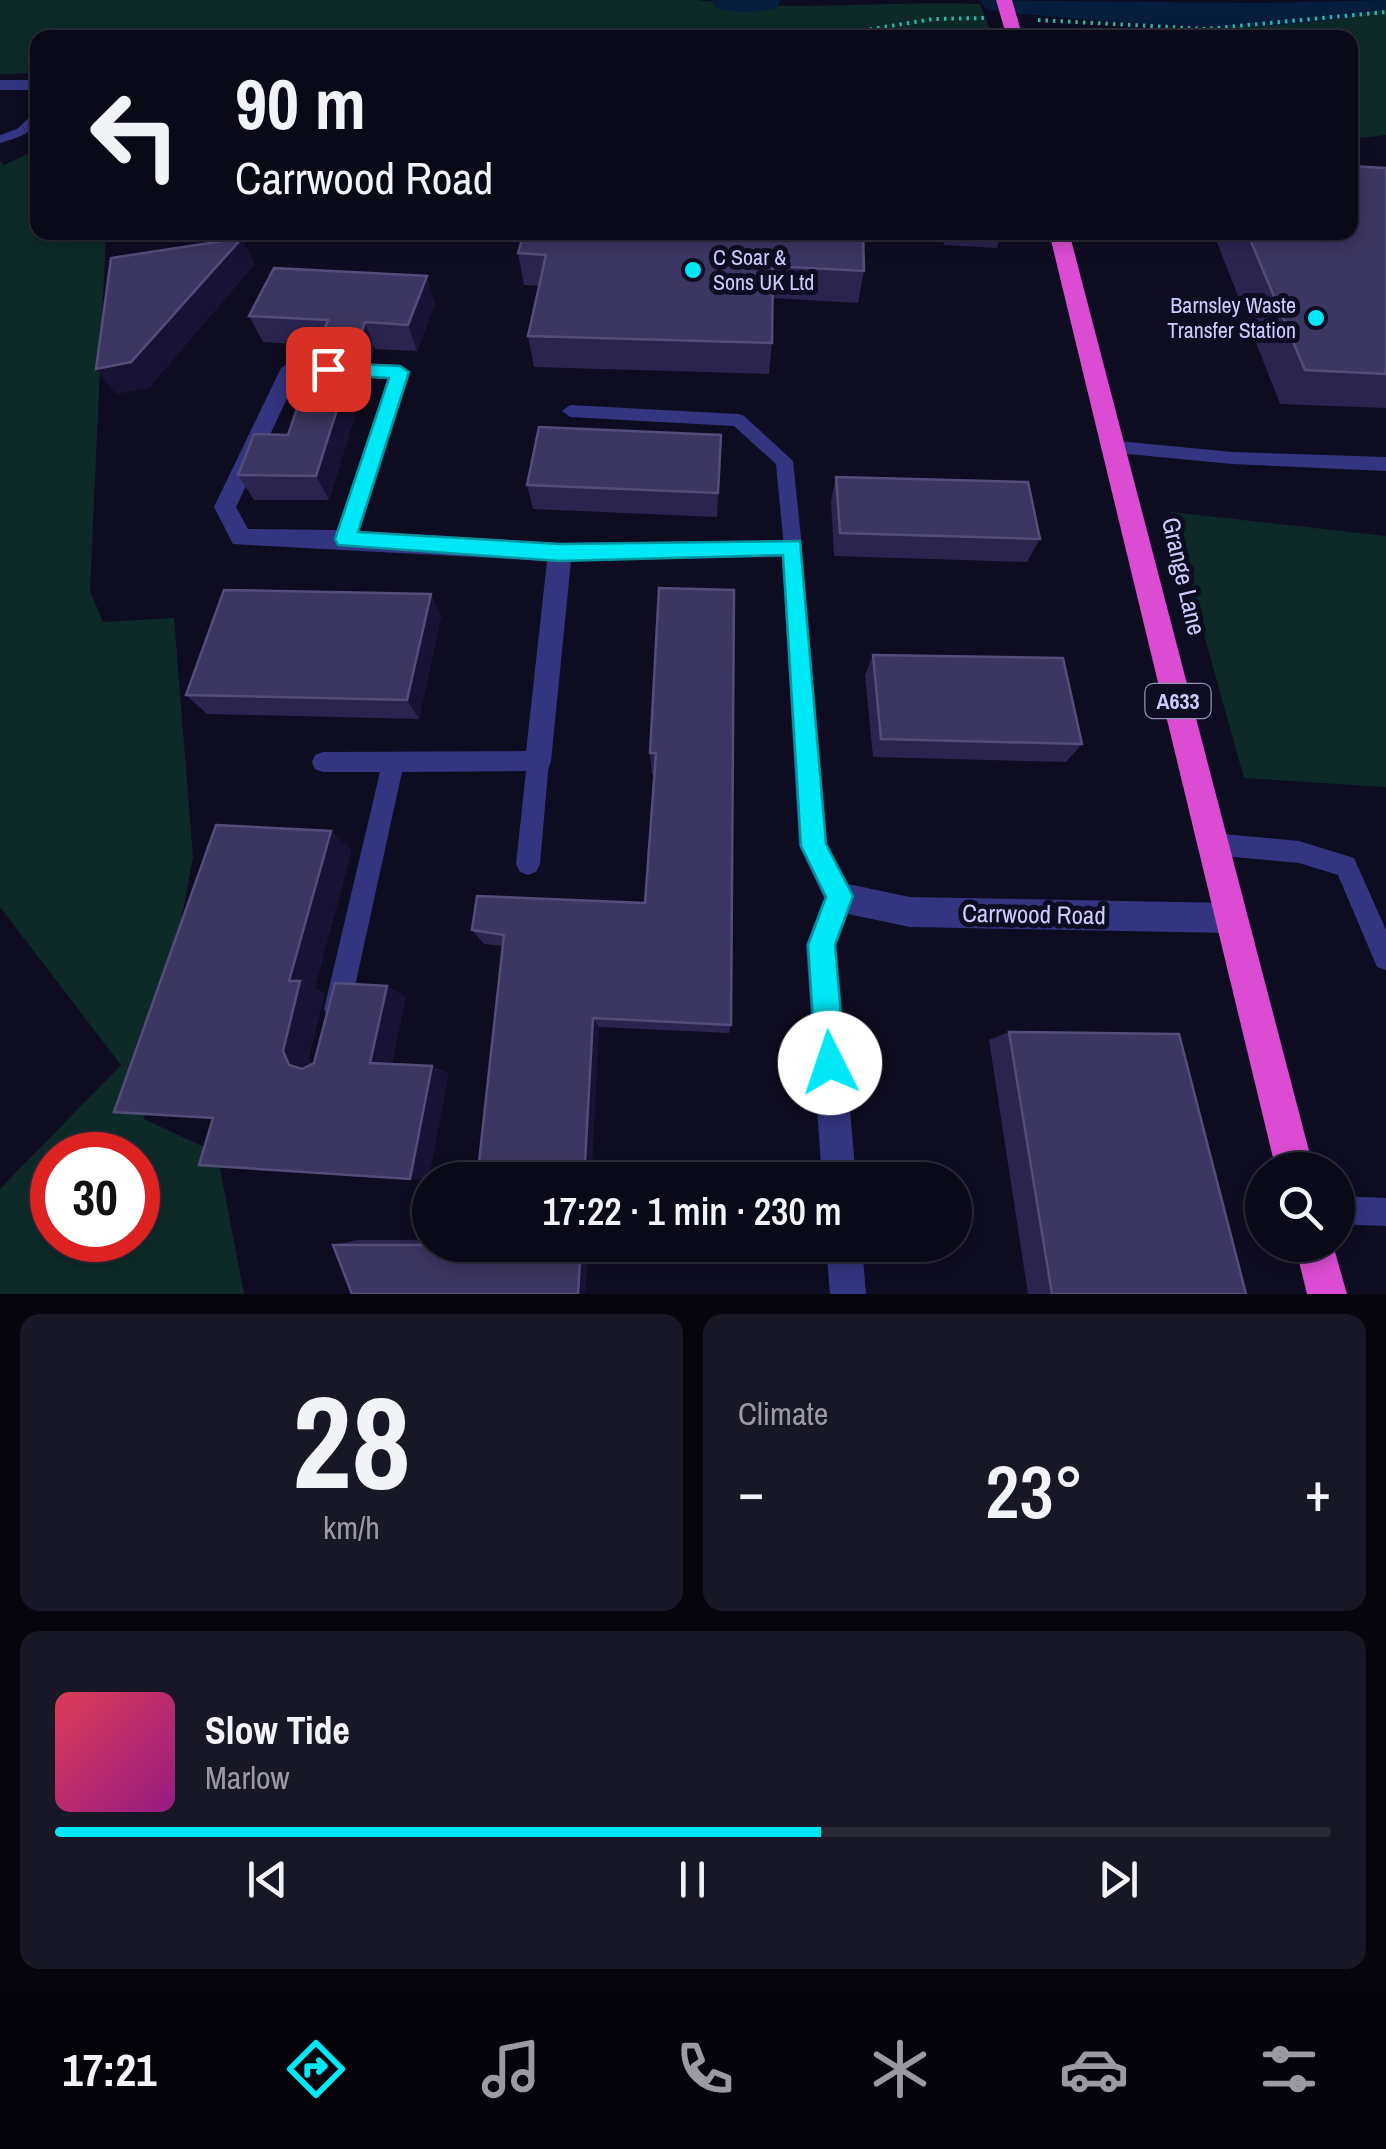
<!DOCTYPE html>
<meta charset="utf-8">
<style>
:root{--surface:#0a0918;--page:#181725;--text:#f1f3f6;--muted:#999aa2;--line:#2a2a37;--accent:#00e7f6}
body{margin:0;font-family:"Archivo Narrow",sans-serif;background:var(--page);color:var(--text);height:100vh;display:flex;flex-direction:column;font-size:38px;white-space:nowrap}
*{box-sizing:border-box;margin:0}
p{font-size:32px;color:var(--muted)}
.icon{flex:none;width:55px;height:55px;fill:none;stroke:currentColor;stroke-width:2;stroke-linecap:round;stroke-linejoin:round}
.map{position:relative;height:1294px;overflow:hidden}
.side{display:flex;flex-direction:column;gap:20px;padding:20px;background:#06050d;flex:1}
.side>*{flex:none}
.top-card{position:absolute;left:30px;top:30px;width:1328px;height:210px;border-radius:20px;box-shadow:0 5px 15px #0003,0 0 0 2px var(--line);background:#0a0918;color:var(--text);overflow:hidden}
.controls{position:absolute;left:1245px;top:1152px;display:grid;gap:20px}
.controls a{display:grid;place-items:center;width:110px;height:110px;border-radius:50%;background:var(--surface);box-shadow:0 5px 15px #0003,0 0 0 2px var(--line);font-size:50px}
.speed{position:absolute;left:30px;top:1132px;display:flex;gap:20px;font-size:50px;font-weight:700;text-align:center}
.speed>*{display:grid;place-content:center;width:130px;height:130px;border-radius:50%;background:var(--surface);box-shadow:0 5px 15px #0003,0 0 0 2px var(--line);line-height:1}
.speed .limit{border:15px solid #d22;background:#fff;color:#111}
.pin{position:absolute;display:grid;place-items:center;width:85px;height:85px;color:#fff;margin:-42px;border-radius:20px;box-shadow:0 5px 15px #0006}
.me{position:absolute;width:110px;margin:-55px;rotate:356deg;stroke-linejoin:round;filter:drop-shadow(0 0 8px #0008)}
.turn{display:flex;align-items:center;gap:35px;height:210px;padding:0 40px;font-size:45px}
.turn .icon{width:130px;height:130px;stroke-width:2.5}
.turn b{display:block;font-size:70px;line-height:85px}
.big{font-size:75px;font-weight:600;line-height:1.1}
.side .widget{flex:1;display:flex;flex-direction:column;justify-content:center;gap:15px;min-width:0;padding:0 35px;border-radius:20px;background:var(--page)}
.side .dial{align-items:center;gap:0}
.dial b{font-size:130px;line-height:1}
.song{display:flex;align-items:center;gap:30px}
.cover{width:120px;height:120px;border-radius:15px;background:linear-gradient(135deg,hsl(350 70% 55%),hsl(310 70% 35%))}
.played{height:10px;border-radius:5px;background:linear-gradient(90deg,var(--accent) 60%,var(--line) 60%)}
.keys{display:flex;justify-content:space-around;direction:ltr}
.heat{display:flex;justify-content:space-between;align-items:center;font-size:55px;direction:ltr}
.side .tiles{flex:1;display:grid;gap:20px;grid-template-columns:1fr 1fr}
.widget:last-child{grid-column:span 2}
.trip{position:absolute;left:412px;top:1162px;width:560px;height:100px;border-radius:50px;background:var(--surface);box-shadow:0 5px 15px #0003,0 0 0 2px var(--line);font-weight:600;line-height:100px;text-align:center}
.menu{display:flex;height:160px;justify-content:space-around;align-items:center;background:#04040a;color:var(--muted)}
.menu .icon{width:70px;height:70px}
.menu .selected{color:var(--accent)}
.menu b{font-size:45px;color:var(--text)}
.map>svg:first-child{display:block}
.green{fill:#0e2a28;fill-rule:evenodd}
.lines{fill:none;stroke-linecap:round;stroke-linejoin:round}
.river{fill:#071d3e;fill-rule:evenodd}
.path{stroke:#28b6a7;stroke-width:4;stroke-dasharray:2.5 5;stroke-linecap:butt}
.service{fill:#343581;fill-rule:evenodd}
.minor{fill:#343581;fill-rule:evenodd}
.trunk{fill:#db4cd2;fill-rule:evenodd}
.wall{fill:#2a244f}
.shaded-wall{fill:#181334}
.building{fill:#3c3662;stroke:#534d7b;stroke-width:2.5}
.route{fill:#00e7f6;stroke:#0096a0;stroke-width:2.5}
.poi-dot{fill:#00e7f6;stroke:#0e0c20;stroke-width:4}
.labels{text-anchor:middle;stroke-width:10;stroke-linejoin:round;paint-order:stroke}
.far-poi-label{font-size:22px;fill:#cfcbff;stroke:#0e0c20;text-anchor:start}
.shield{fill:#0e0c20;stroke:#9592bc;stroke-width:2.5}
.shield-label{font-size:22px;font-weight:bold;fill:#cfcbff}
.street-label{font-size:25px;fill:#cfcbff;stroke:#0e0c20}
</style>
<div class="map">
<svg width="1386" height="1294" viewBox="0 0 1386 1294">
<rect width="100%" height="100%" fill="#0e0c20"/>
<g class="green">
<path d="M0,0H697C791,13 886,0 980,4L993,37L38,38L37,73L0,74Z"/>
<polygon points="1386,3 1386,135 1350,139 1350,38 1180,38 1175,32"/>
<path d="M37,143L38,232L106,233L90,591L103,622L174,618L193,857L144,1119L217,1153L244,1294H0V1189L121,1065L0,907V161L4,165L32,152ZM52,1155H138V1240H52Z"/>
<polygon points="1170,512 1386,536 1386,787 1244,778"/>
</g>
<g class="lines">
<g class="river">
<path d="M711,0H781L776,8C756,13 736,13 716,8Z"/>
<path d="M980,0L1260,3L1386,0V9C1260,41 1126,22 999,12L985,8Z"/>
</g>
<g class="path">
<polyline points="1038,20 1206,29 1386,12"/>
<polyline points="818,38 933,19 985,18"/>
</g>
<g class="service">
<path d="M38,109C38,133 20,137 0,143V135L17,129Z"/>
<polygon points="570,405 738,414 744,416 793,461 802,547 800,552 793,554 784,547 776,464 734,426 570,417 562,411"/>
<polygon points="1118,441 1232,452 1386,457 1386,471 1232,464 1118,453 1109,447"/>
<polygon points="538,751 546,754 549,761 540,864 536,872 528,875 520,872 516,864 526,771 402,772 350,1009 346,1018 337,1022 328,1018 324,1009 380,772 323,772 315,769 312,762 315,755 323,752"/>
<polygon points="1212,833 1299,841 1354,858 1386,930 1386,970 1377,967 1338,875 1299,863 1212,855 1204,852 1201,844 1204,836"/>
<polygon points="1338,1196 1386,1198 1386,1226 1338,1224"/>
</g>
<g class="minor">
<rect x="0" y="80" width="38" height="10"/>
<path d="M291,361L400,365L410,372L359,531L560,543L801,540L827,844L848,884L910,897L1230,903L1241,907L1245,918L1241,929L1230,933L910,927L848,914L836,945L856,1180H822L806,945L824,898L799,846L782,557L571,561L551,761L548,770L538,773L528,770L525,761L547,561L233,544L214,507L281,368ZM298,375L388,379L337,530L248,529L236,507Z"/>
<polygon points="826,1245 862,1245 866,1294 830,1294"/>
</g>
<g class="trunk">
<polygon points="996,0 1012,0 1023,38 1007,38"/>
<polygon points="1049,232 1069,232 1314,1170 1276,1170"/>
<polygon points="1295,1245 1333,1245 1347,1294 1307,1294"/>
</g>
</g>
<g class="wall">
<polygon points="1386,168 1386,408 1280,404 1213,232 1350,232"/>
<polygon points="943,232 1002,232 997,248 944,245"/>
<polygon points="518,253 864,271 858,303 772,298 772,343 769,374 534,367 528,336 539,286 524,285"/>
<polygon points="435,303 417,351 375,349 371,360 356,360 365,382 329,500 254,500 238,475 288,435 333,355 329,346 263,342 249,316"/>
<polygon points="721,435 717,517 533,509 527,485"/>
<polygon points="836,477 1040,539 1027,562 834,556 831,501"/>
<polygon points="659,588 731,1025 729,1033 599,1027 591,1180 477,1180 503,946 484,944 472,930 645,903 654,774 652,774 650,753"/>
<polygon points="441,616 419,719 207,714 186,695"/>
<polygon points="873,655 1082,744 1066,762 873,757 865,675"/>
<polygon points="1009,1032 1246,1294 1028,1294 989,1040"/>
<polygon points="357,1240 430,1240 430,1245 588,1245 585,1294 352,1294 333,1245"/>
</g>
<g class="shaded-wall">
<polygon points="242,238 255,264 149,388 116,394 96,369"/>
<polygon points="427,276 435,303 417,351 408,325"/>
<polygon points="365,322 375,349 371,360 361,334"/>
<polygon points="354,356 365,382 329,500 316,476"/>
<polygon points="431,594 441,616 419,719 407,700"/>
<polygon points="331,831 352,850 315,988 325,993 309,1058 315,1071 328,1075 289,1065 283,1051 289,981"/>
<polygon points="387,986 406,997 391,1069 370,1063"/>
<polygon points="593,1018 599,1027 591,1180 584,1180"/>
<polygon points="432,1066 449,1073 429,1178 410,1179"/>
<polygon points="581,1245 588,1245 585,1294 578,1294"/>
</g>
<g class="building">
<polygon points="1350,166 1386,168 1386,374 1305,370 1247,232 1350,232"/>
<polygon points="524,232 863,232 864,271 773,266 772,343 528,336 546,255 518,253"/>
<polygon points="242,238 131,362 96,369 111,258"/>
<polygon points="274,268 427,276 408,325 365,322 361,334 323,333 328,320 249,316"/>
<polygon points="316,354 354,356 316,476 238,475 254,434 288,435"/>
<polygon points="539,427 721,435 718,493 527,485"/>
<polygon points="836,477 1028,482 1040,539 840,533"/>
<polygon points="659,588 734,590 731,1025 593,1018 584,1180 477,1180 504,935 472,930 477,896 645,903 656,753 650,753"/>
<polygon points="224,590 431,594 407,700 186,695"/>
<polygon points="873,655 1063,658 1082,744 881,739"/>
<polygon points="216,825 331,831 289,981 300,981 283,1051 289,1065 302,1069 314,1063 335,983 387,986 370,1063 432,1066 410,1179 199,1165 213,1118 114,1112"/>
<polygon points="1009,1032 1179,1034 1246,1294 1052,1294"/>
<polygon points="333,1245 581,1245 578,1294 352,1294"/>
</g>
<polygon class="route" points="328,363 400,366 409,372 358,532 560,544 800,541 826,844 853,896 835,945 845,1063 841,1073 830,1077 820,1073 816,1063 808,945 826,897 801,846 783,555 560,561 338,545 335,539 389,378 321,374 318,369"/>
<g class="poi-dot">
<circle cx="693" cy="270" r="10"/>
<circle cx="1316" cy="318" r="10"/>
</g>
<g class="labels">
<g class="far-poi-label">
<text x="713" y="265">C Soar &amp;<tspan x="713" dy="25">Sons UK Ltd</tspan></text>
<text x="1296" y="313" text-anchor="end">Barnsley Waste<tspan x="1296" dy="25">Transfer Station</tspan></text>
</g>
<rect class="shield" x="1145.5" y="684" width="65" height="34" rx="8"/>
<g class="shield-label">
<text x="1178" y="709">A633</text>
</g>
<g class="street-label">
<text transform="translate(1184 576) rotate(77)" y="9">Grange Lane</text>
<text transform="translate(1034 914) rotate(1)" y="9">Carrwood Road</text>
</g>
</g>
</svg>
<div class="controls">
<a><svg class="icon" aria-label="search" viewBox="0 0 24 24"><circle cx="10" cy="10" r="6"/><path d="M15 15l6 6"/></svg></a>
</div>
<div class="speed"><div class="limit">30</div></div>
<div class="pin" style="left:328px;top:369px;background:#d93025"><svg class="icon" aria-label="arrive" viewBox="0 0 24 24"><path d="M6 21V4h12l-3 4 3 4H6"/></svg></div>
<svg class="me" style="left:830px;top:1063px" viewBox="-20 -20 40 40"><circle r="19" fill="#fff"/><path d="M0-13L10 11 0 6-10 11z" fill="#00e7f6"/></svg>
<div class="trip">17:22 · 1 min · 230 m</div>
<div class="top-card">
<div class="turn"><svg class="icon" aria-label="left" viewBox="0 0 24 24"><path d="M17 20v-9H6M10 6l-5 5 5 5"/></svg><div><b>90 m</b>Carrwood Road</div></div>
</div>
</div>
<section class="side">
<div class="tiles">
<div class="widget dial"><b>28</b><p>km/h</p></div>
<div class="widget"><p>Climate</p>
<div class="heat"><a>−</a><b class="big">23°</b><a>+</a></div>
</div>
<div class="widget">
<div class="song"><i class="cover"></i><div><b>Slow Tide</b><p>Marlow</p></div></div>
<div class="played"></div>
<div class="keys"><svg class="icon" aria-label="previous" viewBox="0 0 24 24"><path d="M18 5L8 12l10 7zM5 5v14"/></svg><svg class="icon" aria-label="pause" viewBox="0 0 24 24"><path d="M8 5v14M16 5v14"/></svg><svg class="icon" aria-label="next" viewBox="0 0 24 24"><path d="M6 5l10 7-10 7zM19 5v14"/></svg></div>
</div>
</div>
</section>
<nav class="menu">
<b>17:21</b>
<svg class="icon selected" aria-label="directions" viewBox="0 0 24 24"><path d="M12 3l9 9-9 9-9-9zM9 14v-3h6M13 9l2 2-2 2"/></svg>
<svg class="icon" aria-label="music" viewBox="0 0 24 24"><path d="M9 18V5l10-2v13"/><circle cx="6" cy="18" r="3"/><circle cx="16" cy="16" r="3"/></svg>
<svg class="icon" aria-label="phone" viewBox="0 0 24 24"><path d="M5 4h4l2 5-3 2q2 4 5 5l2-3 5 2v4C11 20 4 13 5 4z"/></svg>
<svg class="icon" aria-label="climate" viewBox="0 0 24 24"><path d="M12 3v18M4 7l16 10M4 17L20 7"/></svg>
<svg class="icon" aria-label="car" viewBox="0 0 24 24"><path d="M5 17H2v-5l4-1 3-4h7l3 4 3 1v5h-3M9 17h6M6 11h13"/><circle cx="7" cy="17" r="2"/><circle cx="17" cy="17" r="2"/></svg>
<svg class="icon" aria-label="filters" viewBox="0 0 24 24"><path d="M4 7h16M4 17h16"/><circle cx="9" cy="7" r="2"/><circle cx="15" cy="17" r="2"/></svg>
</nav>
